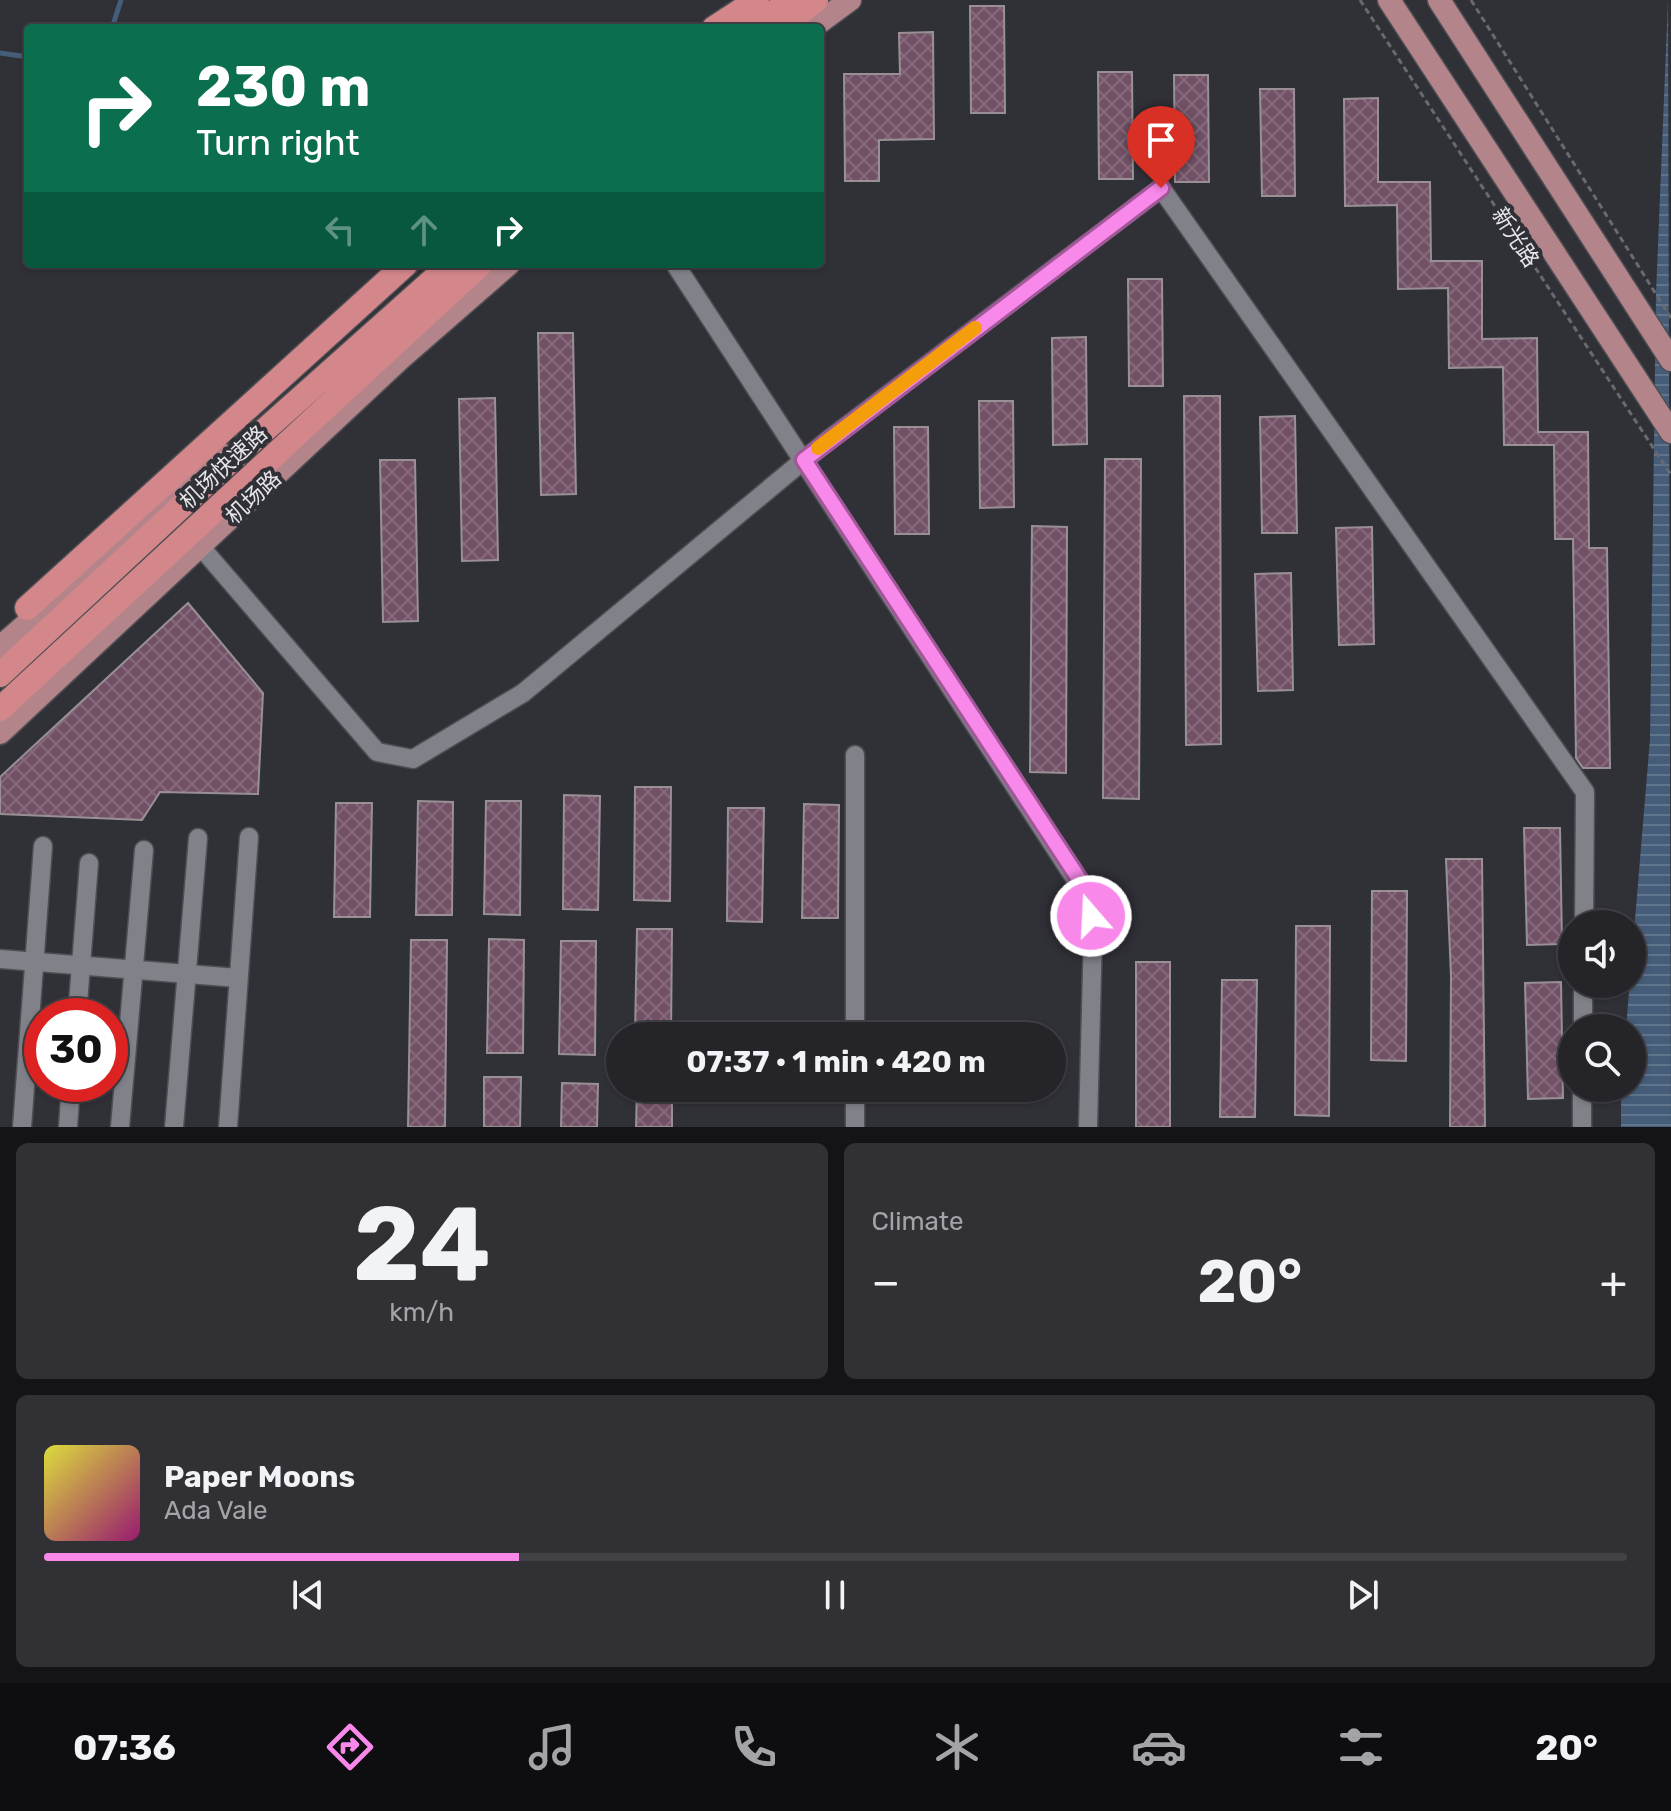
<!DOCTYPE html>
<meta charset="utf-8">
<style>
:root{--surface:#242429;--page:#303035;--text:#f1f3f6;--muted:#a3a4a8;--line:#414146;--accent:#f888ea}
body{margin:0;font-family:Rubik,"Noto Sans SC",sans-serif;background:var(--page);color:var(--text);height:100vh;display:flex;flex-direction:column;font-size:30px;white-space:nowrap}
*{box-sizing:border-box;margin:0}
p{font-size:26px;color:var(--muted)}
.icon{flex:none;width:44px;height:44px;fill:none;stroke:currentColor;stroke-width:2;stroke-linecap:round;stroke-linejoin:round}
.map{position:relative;height:1127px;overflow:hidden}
.details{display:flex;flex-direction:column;gap:16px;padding:16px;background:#141417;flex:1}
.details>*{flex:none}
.hud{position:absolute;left:24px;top:24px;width:800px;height:244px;border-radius:8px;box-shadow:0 2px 6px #0004,0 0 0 2px var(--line);background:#0b6e4f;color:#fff;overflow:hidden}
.fabs{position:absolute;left:1558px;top:910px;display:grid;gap:16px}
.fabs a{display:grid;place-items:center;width:88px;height:88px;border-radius:50%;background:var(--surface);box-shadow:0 2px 6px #0004,0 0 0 2px var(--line);font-size:40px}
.speed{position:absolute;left:24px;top:998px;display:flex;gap:16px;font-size:40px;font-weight:700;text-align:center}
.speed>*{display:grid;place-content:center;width:104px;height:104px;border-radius:50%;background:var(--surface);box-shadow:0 2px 6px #0004,0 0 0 2px var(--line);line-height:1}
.speed .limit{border:12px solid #d22;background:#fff;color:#111}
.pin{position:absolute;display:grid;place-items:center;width:68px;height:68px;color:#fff;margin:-82px -34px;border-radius:50% 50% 50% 0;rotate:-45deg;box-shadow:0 0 8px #0007}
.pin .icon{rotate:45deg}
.me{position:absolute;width:88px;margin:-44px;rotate:341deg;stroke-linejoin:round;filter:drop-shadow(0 0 6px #0008)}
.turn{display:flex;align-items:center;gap:28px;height:168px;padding:0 40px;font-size:36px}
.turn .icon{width:104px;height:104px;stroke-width:2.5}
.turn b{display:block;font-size:56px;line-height:68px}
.lanes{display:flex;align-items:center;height:76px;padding:0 40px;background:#0003;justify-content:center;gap:40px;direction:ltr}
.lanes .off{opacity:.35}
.big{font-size:60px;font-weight:700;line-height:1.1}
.details .card{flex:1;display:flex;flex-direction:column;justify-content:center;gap:12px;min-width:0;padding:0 28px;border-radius:12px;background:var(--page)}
.details .dial{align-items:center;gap:0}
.dial b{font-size:104px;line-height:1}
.song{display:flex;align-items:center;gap:24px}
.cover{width:96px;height:96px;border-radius:12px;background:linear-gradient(135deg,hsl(60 70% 55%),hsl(320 70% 35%))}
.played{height:8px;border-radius:4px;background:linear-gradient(90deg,var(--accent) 30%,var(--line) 30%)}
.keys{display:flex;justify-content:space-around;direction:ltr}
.heat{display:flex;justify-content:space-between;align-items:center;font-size:44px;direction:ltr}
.details .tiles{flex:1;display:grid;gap:16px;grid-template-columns:1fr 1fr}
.card:last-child{grid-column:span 2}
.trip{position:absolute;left:606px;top:1022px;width:460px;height:80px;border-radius:40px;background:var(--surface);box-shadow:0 2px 6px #0004,0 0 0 2px var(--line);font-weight:700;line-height:80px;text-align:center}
.tabs{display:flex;height:128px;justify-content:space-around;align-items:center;background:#0e0e10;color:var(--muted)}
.tabs .icon{width:56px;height:56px}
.tabs .selected{color:var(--accent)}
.tabs b{font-size:36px;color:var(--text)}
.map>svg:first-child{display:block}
.water{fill:url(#water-rules)}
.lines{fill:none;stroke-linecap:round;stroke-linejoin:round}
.stream{stroke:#455d79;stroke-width:5}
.building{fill:url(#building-cross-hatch);stroke:#989095;stroke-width:2}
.minor-casing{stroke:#4e4e53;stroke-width:21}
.major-casing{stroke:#4e4e53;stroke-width:25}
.highway-casing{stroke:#4e4e53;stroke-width:27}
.path{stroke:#69696f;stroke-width:3;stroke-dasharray:6 4;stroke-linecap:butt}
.minor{stroke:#818189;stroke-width:18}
.major{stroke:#b3858a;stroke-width:22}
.highway{stroke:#d4878a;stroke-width:24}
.route-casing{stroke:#a15898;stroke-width:20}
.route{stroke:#f888ea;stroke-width:14}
.slow{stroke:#f59e0b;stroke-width:14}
.labels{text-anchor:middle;stroke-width:8;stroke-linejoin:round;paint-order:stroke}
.street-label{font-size:22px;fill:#e7e7eb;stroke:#303037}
</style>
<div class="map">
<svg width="1671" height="1127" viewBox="0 0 1671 1127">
<defs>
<pattern id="water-rules" width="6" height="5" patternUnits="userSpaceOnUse" patternTransform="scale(2)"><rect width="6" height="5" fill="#455d79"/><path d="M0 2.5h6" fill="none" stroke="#60748c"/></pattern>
<pattern id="building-cross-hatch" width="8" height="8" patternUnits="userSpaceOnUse" patternTransform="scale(2)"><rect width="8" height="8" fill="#725166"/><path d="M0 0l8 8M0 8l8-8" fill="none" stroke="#866a7c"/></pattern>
</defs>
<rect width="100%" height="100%" fill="#303037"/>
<polygon class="water" points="1668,0 1671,1127 1621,1127 1621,1088 1632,1088 1632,1028 1626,1028 1650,739 1656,294"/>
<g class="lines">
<g class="stream">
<polyline points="112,28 121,0"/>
<polyline points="0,53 28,57"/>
</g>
</g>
<g class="building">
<polygon points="970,6 1004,6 1005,113 971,113"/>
<polygon points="933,32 934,139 879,140 879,181 845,181 844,74 900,74 899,33"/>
<polygon points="1098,72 1132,72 1133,179 1099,179"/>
<polygon points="1174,75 1208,75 1209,182 1175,182"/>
<polygon points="1260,89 1294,89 1295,196 1262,196"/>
<polygon points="1378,98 1378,182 1430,182 1431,261 1482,261 1482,339 1537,338 1538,432 1588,432 1589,548 1607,548 1610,768 1583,768 1576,758 1573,539 1555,539 1554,445 1504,445 1503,367 1449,368 1448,288 1398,289 1397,205 1345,206 1344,99"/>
<polygon points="1128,279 1162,279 1163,386 1129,386"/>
<polygon points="538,333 573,333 576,494 541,495"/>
<polygon points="1086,337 1087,444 1053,445 1052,338"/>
<polygon points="1184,396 1220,396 1221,744 1186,745"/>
<polygon points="495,398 498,560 462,561 459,399"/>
<polygon points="979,401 1013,401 1014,507 980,508"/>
<polygon points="1295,416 1297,533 1262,533 1260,417"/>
<polygon points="894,427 928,427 929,534 895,534"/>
<polygon points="1105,459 1141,459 1139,799 1103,798"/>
<polygon points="380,460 415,460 418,621 383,622"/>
<polygon points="1032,526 1067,527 1066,773 1030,772"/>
<polygon points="1372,527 1374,644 1339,645 1336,528"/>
<polygon points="1291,573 1293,690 1258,691 1255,574"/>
<polygon points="188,603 263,693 258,794 160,792 142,820 0,814 0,777"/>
<polygon points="635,787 671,787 670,901 634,900"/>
<polygon points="564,795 600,796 598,910 563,909"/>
<polygon points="418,801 453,802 452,915 416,915"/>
<polygon points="486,801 521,801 520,915 484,914"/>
<polygon points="336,803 372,803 370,917 334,917"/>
<polygon points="804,804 839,805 838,918 802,918"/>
<polygon points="728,808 764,808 762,922 727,921"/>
<polygon points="1524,828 1560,828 1562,944 1527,945"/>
<polygon points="1446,859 1482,859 1485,1127 1450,1127 1451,976"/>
<polygon points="1372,891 1407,891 1406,1061 1371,1060"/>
<polygon points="1296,926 1330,926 1329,1116 1295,1115"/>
<polygon points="637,929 672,929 671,1036 635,1036"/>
<polygon points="489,939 524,940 523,1053 487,1053"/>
<polygon points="411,940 447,940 445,1127 408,1127"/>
<polygon points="561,941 596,941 595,1055 559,1054"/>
<rect x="1136" y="962" width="34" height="165"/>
<polygon points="1222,980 1257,980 1255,1117 1220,1117"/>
<polygon points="1561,982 1563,1098 1528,1099 1525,983"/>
<polygon points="484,1077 521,1077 520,1127 484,1127"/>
<polygon points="562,1083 598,1084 597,1127 561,1127"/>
<polygon points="637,1088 672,1088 672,1127 636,1127"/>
</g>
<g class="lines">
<g class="minor-casing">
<g id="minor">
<polyline points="675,264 1089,900 1093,932 1088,1127"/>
<polyline points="200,546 377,752 413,759 523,693 828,440 1161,188 1585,792 1584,924"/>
<polyline points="855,755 855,1036"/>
<polyline points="0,959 238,978"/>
<polyline points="77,1016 89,863"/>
<polyline points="1583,1028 1583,984"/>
<polyline points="855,1088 855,1127"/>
<polyline points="22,1127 43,846"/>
<polyline points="68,1127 71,1084"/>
<polyline points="120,1127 144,850"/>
<polyline points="174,1127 198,838"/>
<polyline points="228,1127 249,837"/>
<polyline points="1582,1127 1582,1088"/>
</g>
</g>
<g class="major-casing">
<g id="major">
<polyline points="1389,0 1671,432"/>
<polyline points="1439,0 1671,360"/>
<polyline points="812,28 850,0"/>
<polyline points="0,647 221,454"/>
<polyline points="0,733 400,359 509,264"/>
</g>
</g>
<g class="highway-casing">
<g id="highway">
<polyline points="714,28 757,0"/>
<polyline points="754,28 790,0"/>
<polyline points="780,28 816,0"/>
<polyline points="27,608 406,264"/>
<polyline points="0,675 240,452 451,264"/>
<polyline points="0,709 481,264"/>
</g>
</g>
<g class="path">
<polyline points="1360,0 1671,475"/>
<polyline points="1471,0 1671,318"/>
</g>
<use href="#minor" class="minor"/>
<use href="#major" class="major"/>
<use href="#highway" class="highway"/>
</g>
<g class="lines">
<g class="route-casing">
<polyline id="route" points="1091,916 1089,900 1079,879 804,460 1161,188"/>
</g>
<use href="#route" class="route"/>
<polyline class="slow" points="818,448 975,328"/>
</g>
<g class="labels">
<g class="street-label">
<text transform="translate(1516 237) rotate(57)" y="8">新光路</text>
<text transform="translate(223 467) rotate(-43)" y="8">机场快速路</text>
<text transform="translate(253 497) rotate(-43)" y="8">机场路</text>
</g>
</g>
</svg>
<div class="fabs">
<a><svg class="icon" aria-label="sound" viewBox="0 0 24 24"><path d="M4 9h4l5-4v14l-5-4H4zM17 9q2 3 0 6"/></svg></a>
<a><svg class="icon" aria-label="search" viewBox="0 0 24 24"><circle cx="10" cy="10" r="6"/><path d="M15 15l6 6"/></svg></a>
</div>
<div class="speed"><div class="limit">30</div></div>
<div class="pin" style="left:1161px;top:188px;background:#d93025"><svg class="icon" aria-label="arrive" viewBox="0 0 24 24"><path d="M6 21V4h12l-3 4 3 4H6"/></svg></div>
<svg class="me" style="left:1091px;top:916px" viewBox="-20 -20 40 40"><circle r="17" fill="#f888ea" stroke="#fff" stroke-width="3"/><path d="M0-11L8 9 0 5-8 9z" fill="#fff"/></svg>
<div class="trip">07:37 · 1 min · 420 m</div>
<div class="hud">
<div class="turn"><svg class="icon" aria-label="right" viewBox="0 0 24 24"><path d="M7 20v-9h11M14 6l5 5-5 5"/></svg><div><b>230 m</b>Turn right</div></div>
<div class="lanes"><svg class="icon off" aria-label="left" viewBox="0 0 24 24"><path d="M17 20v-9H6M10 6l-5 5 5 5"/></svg><svg class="icon off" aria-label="ahead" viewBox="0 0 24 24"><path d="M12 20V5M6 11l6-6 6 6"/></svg><svg class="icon" aria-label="right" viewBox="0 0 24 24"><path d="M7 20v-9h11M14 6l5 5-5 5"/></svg></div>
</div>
</div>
<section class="details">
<div class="tiles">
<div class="card dial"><b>24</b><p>km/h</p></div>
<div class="card"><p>Climate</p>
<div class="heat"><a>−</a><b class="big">20°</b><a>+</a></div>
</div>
<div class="card">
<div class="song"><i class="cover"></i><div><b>Paper Moons</b><p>Ada Vale</p></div></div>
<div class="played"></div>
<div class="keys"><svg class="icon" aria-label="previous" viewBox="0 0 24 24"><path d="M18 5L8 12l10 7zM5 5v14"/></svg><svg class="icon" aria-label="pause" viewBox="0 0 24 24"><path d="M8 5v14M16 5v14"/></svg><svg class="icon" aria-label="next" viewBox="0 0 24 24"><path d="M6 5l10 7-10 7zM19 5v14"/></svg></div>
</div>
</div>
</section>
<nav class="tabs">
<b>07:36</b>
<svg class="icon selected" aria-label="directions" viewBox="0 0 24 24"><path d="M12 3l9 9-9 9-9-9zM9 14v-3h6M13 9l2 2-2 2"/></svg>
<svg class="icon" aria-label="music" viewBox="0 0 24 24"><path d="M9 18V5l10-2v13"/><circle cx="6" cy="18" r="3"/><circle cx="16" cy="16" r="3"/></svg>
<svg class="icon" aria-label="phone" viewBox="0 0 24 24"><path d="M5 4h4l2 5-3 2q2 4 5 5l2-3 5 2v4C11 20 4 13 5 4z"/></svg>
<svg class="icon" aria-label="climate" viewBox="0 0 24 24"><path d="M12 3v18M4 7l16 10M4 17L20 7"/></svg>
<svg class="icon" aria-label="car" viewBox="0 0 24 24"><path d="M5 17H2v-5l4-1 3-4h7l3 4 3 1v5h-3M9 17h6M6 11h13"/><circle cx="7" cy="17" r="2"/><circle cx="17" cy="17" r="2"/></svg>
<svg class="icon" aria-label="filters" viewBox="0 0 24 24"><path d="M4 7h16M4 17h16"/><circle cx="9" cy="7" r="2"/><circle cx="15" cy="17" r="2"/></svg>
<b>20°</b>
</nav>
